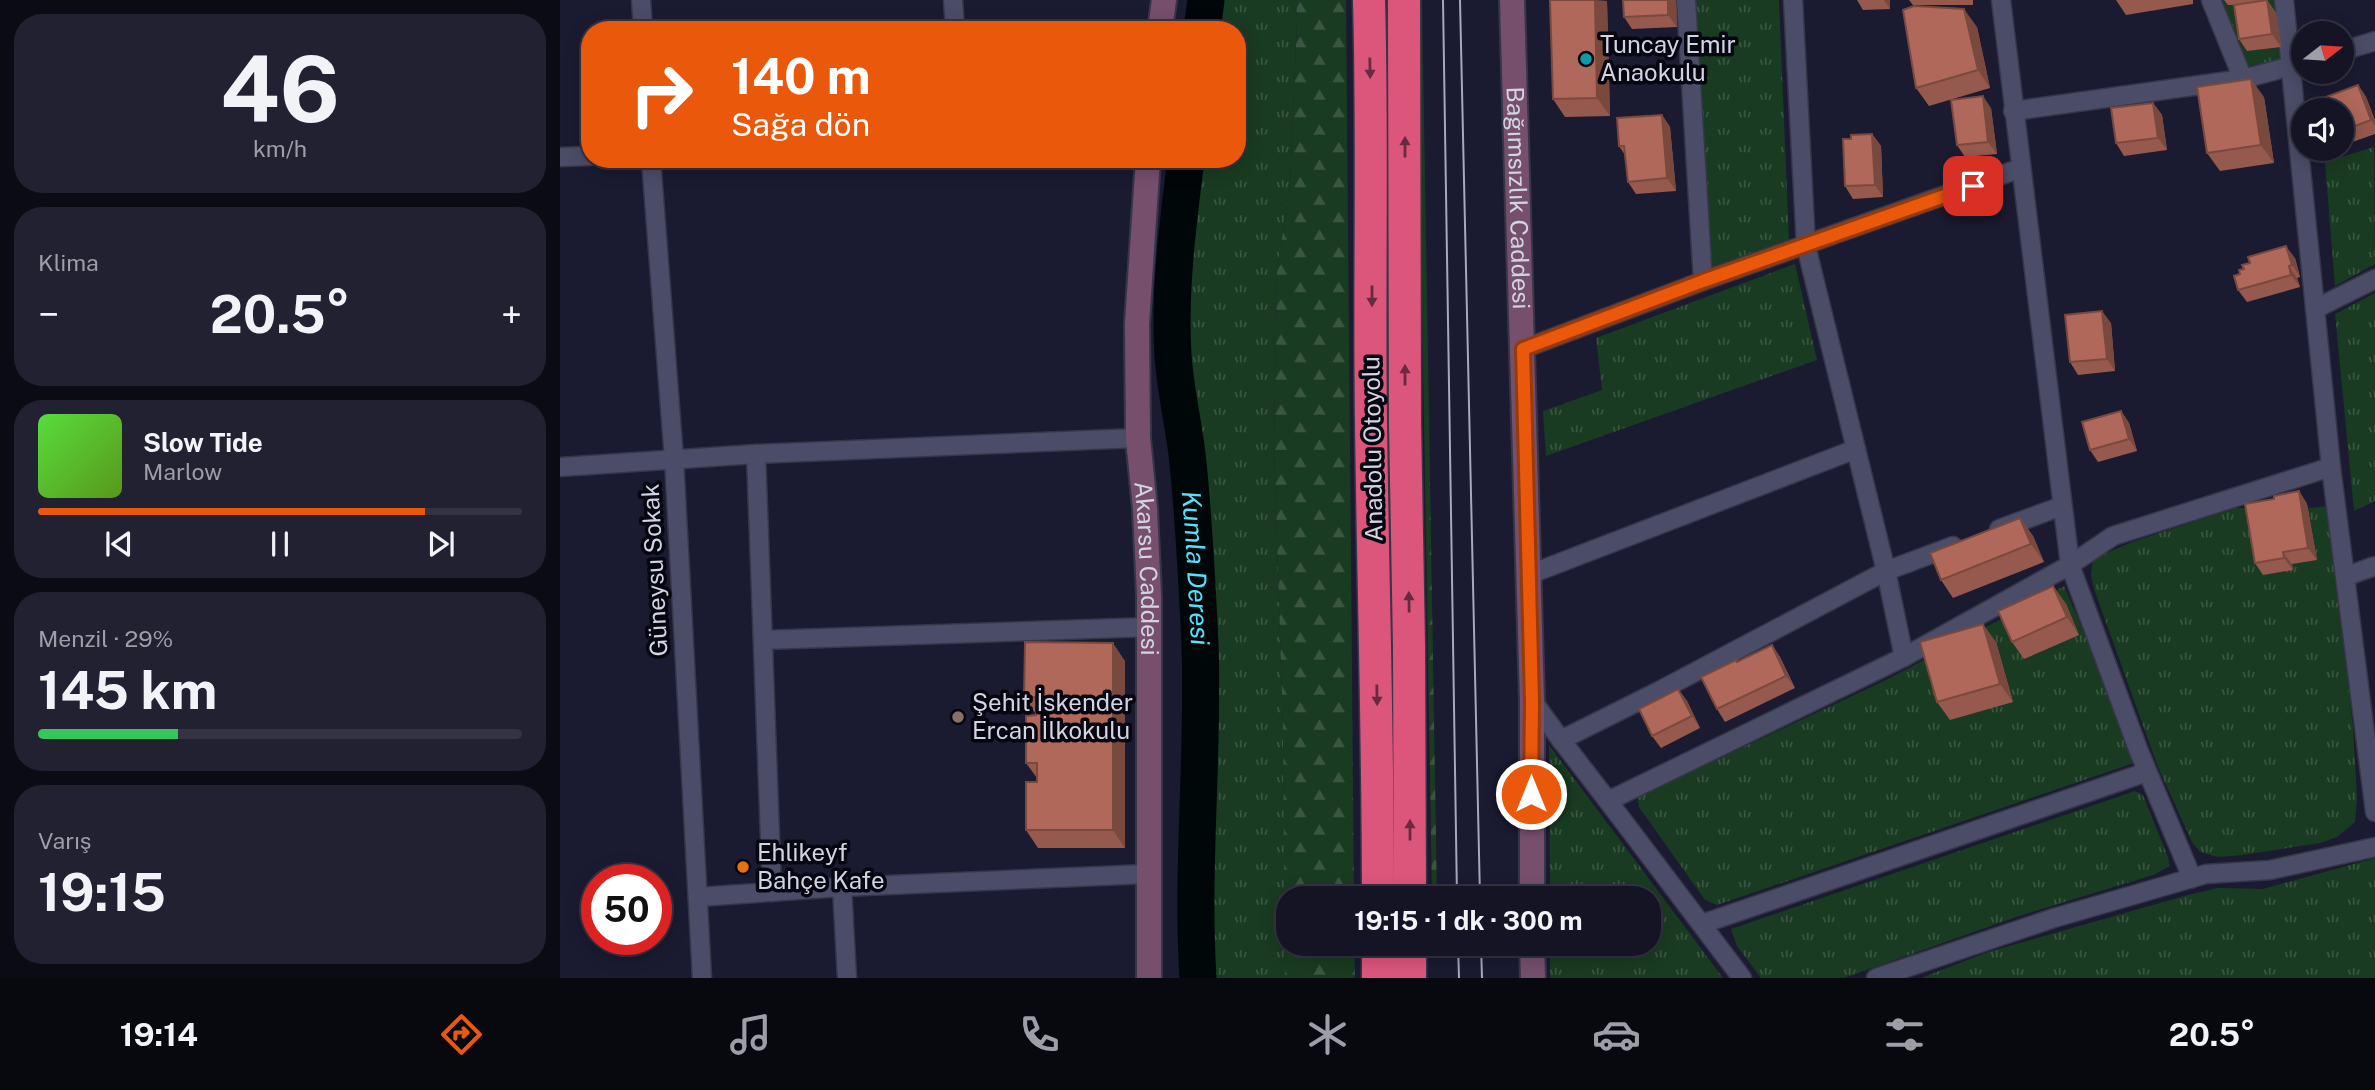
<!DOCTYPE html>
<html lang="tr">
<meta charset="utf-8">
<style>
:root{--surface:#141425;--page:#212132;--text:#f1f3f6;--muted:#9d9ea7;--line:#333342;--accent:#ea580c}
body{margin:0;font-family:"Public Sans",sans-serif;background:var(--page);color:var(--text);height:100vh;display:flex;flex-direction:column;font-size:26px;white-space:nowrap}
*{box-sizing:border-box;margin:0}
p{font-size:23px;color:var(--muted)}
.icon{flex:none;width:38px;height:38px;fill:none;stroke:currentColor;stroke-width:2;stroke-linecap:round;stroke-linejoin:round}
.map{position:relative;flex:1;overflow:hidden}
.panel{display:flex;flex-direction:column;gap:14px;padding:14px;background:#0b0b14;width:560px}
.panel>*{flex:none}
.banner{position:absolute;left:21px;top:21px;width:665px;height:147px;border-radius:28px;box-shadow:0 4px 18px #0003,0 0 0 2px var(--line);background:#ea580c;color:#fff;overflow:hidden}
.needle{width:46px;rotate:73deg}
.fabs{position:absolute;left:1731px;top:21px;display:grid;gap:14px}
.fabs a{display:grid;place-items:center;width:63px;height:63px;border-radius:50%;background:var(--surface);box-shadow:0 4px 18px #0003,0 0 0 2px var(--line);font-size:35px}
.speed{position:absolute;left:21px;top:864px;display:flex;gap:14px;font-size:35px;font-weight:700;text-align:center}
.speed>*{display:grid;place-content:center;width:91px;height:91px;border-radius:50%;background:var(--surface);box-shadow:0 4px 18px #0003,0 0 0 2px var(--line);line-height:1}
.speed .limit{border:10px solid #d22;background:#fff;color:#111}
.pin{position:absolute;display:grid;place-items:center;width:60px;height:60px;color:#fff;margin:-30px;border-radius:14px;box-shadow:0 4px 10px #0006}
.me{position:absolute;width:77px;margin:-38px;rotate:0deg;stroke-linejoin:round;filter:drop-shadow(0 0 5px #0008)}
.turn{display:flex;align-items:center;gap:24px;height:147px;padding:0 35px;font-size:32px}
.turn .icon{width:91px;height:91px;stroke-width:2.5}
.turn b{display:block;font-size:49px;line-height:60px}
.big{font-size:52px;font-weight:700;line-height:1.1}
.panel .widget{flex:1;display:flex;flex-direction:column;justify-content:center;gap:10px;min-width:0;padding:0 24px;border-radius:28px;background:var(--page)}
.panel .dial{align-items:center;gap:0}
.dial b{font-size:91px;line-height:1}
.song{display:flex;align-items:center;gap:21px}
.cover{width:84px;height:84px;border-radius:10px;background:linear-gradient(135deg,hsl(110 70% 55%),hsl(90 70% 35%))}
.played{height:7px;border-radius:4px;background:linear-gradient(90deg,var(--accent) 80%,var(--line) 80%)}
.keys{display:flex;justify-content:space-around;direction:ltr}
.heat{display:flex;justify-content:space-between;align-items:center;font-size:38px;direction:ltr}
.charge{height:10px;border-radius:5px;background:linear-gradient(90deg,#34c759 29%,var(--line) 0)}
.trip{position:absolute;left:716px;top:886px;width:385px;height:70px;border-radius:28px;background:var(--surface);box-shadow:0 4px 18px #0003,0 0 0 2px var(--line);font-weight:700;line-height:70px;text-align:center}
.dock{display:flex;height:112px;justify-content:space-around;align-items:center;background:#08080f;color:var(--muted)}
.dock .icon{width:49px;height:49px}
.dock .current{color:var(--accent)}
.dock b{font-size:32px;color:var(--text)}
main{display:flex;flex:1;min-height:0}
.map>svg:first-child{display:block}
.grass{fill:url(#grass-tufts)}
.forest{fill:url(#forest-firs)}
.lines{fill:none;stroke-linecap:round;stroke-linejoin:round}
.river{stroke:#000709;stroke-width:37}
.street-casing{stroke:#373649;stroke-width:21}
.secondary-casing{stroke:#373649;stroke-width:28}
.highway-casing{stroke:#373649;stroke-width:35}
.street{stroke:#4b4c67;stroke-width:18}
.secondary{stroke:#764f6d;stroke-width:24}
.highway{stroke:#dc567c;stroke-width:32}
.tram{stroke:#a7a8b9;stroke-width:2}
.wall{fill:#96594d}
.shaded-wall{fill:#7a493e}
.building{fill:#af6859;stroke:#7a493e;stroke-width:2}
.oneway{fill:#662a41}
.route-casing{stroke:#983908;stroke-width:18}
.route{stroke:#ea580c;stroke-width:12}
.culture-dot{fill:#0f9aa8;stroke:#060610;stroke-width:2.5}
.education-dot{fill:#8d6e63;stroke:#060610;stroke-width:2.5}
.food-dot{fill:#e8710a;stroke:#060610;stroke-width:2.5}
.labels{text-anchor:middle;stroke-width:7;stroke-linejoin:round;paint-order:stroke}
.poi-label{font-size:24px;fill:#d2d3e3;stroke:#060610;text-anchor:start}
.street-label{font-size:24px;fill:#d2d3e3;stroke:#060610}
.water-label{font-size:26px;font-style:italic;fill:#55e0fd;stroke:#060610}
</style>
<main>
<section class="panel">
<div class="widget dial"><b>46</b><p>km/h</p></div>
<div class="widget"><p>Klima</p>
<div class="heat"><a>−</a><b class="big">20.5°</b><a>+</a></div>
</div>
<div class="widget">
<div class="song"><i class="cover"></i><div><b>Slow Tide</b><p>Marlow</p></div></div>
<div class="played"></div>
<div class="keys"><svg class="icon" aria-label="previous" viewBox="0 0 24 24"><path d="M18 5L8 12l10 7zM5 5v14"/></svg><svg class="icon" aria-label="pause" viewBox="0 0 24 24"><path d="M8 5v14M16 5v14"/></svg><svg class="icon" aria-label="next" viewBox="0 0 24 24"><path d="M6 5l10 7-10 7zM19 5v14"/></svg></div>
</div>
<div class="widget"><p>Menzil · 29%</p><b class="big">145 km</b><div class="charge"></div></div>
<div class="widget"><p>Varış</p><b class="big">19:15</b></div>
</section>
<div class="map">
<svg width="1815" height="978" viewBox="0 0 1815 978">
<defs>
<pattern id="grass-tufts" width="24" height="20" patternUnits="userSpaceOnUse" patternTransform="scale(1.75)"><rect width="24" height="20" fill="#193b21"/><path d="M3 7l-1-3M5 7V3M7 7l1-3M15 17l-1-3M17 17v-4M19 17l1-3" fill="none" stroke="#3a5641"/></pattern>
<pattern id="forest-firs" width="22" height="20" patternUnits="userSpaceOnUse" patternTransform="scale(1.75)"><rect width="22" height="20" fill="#193b21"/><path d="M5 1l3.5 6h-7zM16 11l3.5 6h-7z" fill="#3a5641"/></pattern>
</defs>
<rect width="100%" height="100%" fill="#1a1a31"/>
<g class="grass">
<polygon points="657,0 736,0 737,21 730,182 717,273 714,444 723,733 726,978 652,978 651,967 652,743 647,593 636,442 624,357 622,308 639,159 677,159 677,30 653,30"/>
<polygon points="1135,0 1219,0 1229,241 1149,268"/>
<polygon points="1661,0 1714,0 1720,61 1687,66"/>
<polygon points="1814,147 1815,264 1775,286 1765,162"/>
<polygon points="1235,264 1257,360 986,456 983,411 1042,390 1036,338"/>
<polygon points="1815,293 1815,501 1794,511 1775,314"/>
<polygon points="1768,506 1793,728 1797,798 1795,822 1777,837 1760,843 1683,855 1658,857 1640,852 1632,842 1598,767 1534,589 1531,575 1533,559 1572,542 1675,508 1748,508"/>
<polygon points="1504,586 1531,648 1574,763 1157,905 1145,900 1079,807 1077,797 1326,680"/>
<polygon points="989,745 1163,978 990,978 990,943 1088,943 1088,898 990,898"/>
<polygon points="1575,791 1583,795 1608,857 1610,866 1593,875 1459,916 1284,978 1201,978 1177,946 1171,929"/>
<polygon points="1815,858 1815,978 1361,978 1428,952 1628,895 1658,888 1703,889"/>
</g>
<g class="forest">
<polygon points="736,0 786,0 794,898 728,898 728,943 794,943 795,978 725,978 723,733 714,444 717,273 730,182 737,21"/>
<polygon points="857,0 862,0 877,898 872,898"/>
</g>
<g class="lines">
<g class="river">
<polyline points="642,30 646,0"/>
<path id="s1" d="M626,159C618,223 609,290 613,355C615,388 623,421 627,454C634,517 637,581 640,644C644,756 631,867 638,978"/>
</g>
<g class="street-casing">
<g id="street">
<polyline points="81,0 83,30"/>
<polyline points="393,0 395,30"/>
<polyline points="1126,0 1143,281"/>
<polyline points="1233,0 1246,246 1326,571 1344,657"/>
<polyline points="1441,0 1510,565 1578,749 1632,878"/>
<polyline points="1651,0 1683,79"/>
<polyline points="1724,0 1771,467 1815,812"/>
<polyline points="1782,51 1815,41"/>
<polyline points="1453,111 1683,79 1743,63"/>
<polyline points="0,157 30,156"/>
<polyline points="91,159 114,459 142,978"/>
<polyline points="1755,309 1815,279"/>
<polyline points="963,349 1143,281 1461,168"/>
<polyline points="196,454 212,892"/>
<polyline points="0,467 196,454 578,438"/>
<polyline points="1439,529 1502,506"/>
<polyline points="968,575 1296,449"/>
<polyline points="1787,576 1815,566"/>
<polyline points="203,640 590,627"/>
<polyline points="972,700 1001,740 1099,691 1326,571 1393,546"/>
<polyline points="1001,740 1048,801 1344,657 1510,565 1553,536 1771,467"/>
<polyline points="1048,801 1182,978"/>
<polyline points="138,897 282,887"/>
<polyline points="1142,924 1587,772"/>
<polyline points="287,978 282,887 588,874"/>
<polyline points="1316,978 1494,918 1646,874 1710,870 1815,847"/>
</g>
</g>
<g class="secondary-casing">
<g id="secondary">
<path id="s2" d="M952,0L972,700V898"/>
<polyline points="600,30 604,0"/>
<path id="s3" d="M588,159L577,324L578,438L585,509L589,596V978"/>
<polyline points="972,943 973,978"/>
</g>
</g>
<g class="highway-casing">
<g id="highway">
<path d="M809,0C813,141 809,282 811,422C813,581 818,739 818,898"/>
<polyline points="844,0 845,422 849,646 850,898"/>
<polyline points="818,943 818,978"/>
<polyline points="850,943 850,978"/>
</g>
</g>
<use href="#street" class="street"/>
<use href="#secondary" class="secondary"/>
<use href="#highway" class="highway"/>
<g class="tram">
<polyline points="883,0 897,898"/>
<polyline points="900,0 920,898"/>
<polyline points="898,943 899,978"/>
<polyline points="921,943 922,978"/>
</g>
</g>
<g class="wall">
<polygon points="990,0 1047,1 1050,116 1005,117 993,99"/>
<polygon points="1063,0 1116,0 1117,27 1072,29 1064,17"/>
<polygon points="1297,0 1330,0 1330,9 1303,10"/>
<polygon points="1349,0 1413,0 1413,5 1353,5"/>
<polygon points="1556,0 1633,0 1633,4 1566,15"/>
<polygon points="1664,0 1707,0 1716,13 1721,47 1687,51 1679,39 1675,5 1668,5"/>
<polygon points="1417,27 1430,88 1369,106 1356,88"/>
<polygon points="1798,85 1806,97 1815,120 1815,134 1784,145 1782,141 1782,110"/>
<polygon points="1704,97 1714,163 1660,171 1647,153"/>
<polygon points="1593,103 1602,115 1607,150 1564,156 1556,143"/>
<polygon points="1431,108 1437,154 1405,157 1397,145"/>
<polygon points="1102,115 1110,127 1116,191 1076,194 1068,182 1065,155 1059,146"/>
<polygon points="1312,134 1321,146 1323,197 1293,199 1285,186 1291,139"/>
<polygon points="1735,258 1740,277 1737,278 1740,287 1687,302 1678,290"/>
<polygon points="1551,323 1555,371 1518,375 1510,362"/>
<polygon points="1561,411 1569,423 1577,451 1538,462 1530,450"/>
<polygon points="1739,491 1747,504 1757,560 1732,564 1733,570 1703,575 1695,563 1714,499"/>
<polygon points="1460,518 1473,536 1484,562 1393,598 1381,580"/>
<polygon points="1493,586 1506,604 1519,635 1464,659 1452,642"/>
<polygon points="1436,642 1453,702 1390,720 1377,702"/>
<polygon points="1212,645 1220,657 1235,688 1165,722 1157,709 1177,662"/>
<polygon points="565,661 565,848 478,848 466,830 477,778 466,763 476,714 464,698"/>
<polygon points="1118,689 1127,701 1140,728 1101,748 1092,736"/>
</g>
<g class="shaded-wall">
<polygon points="1035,0 1047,1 1050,116 1037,98"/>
<polygon points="1108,0 1116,0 1117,27 1108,15"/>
<polygon points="1324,0 1330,0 1330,9"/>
<polygon points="1707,0 1716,13 1721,47 1712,34"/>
<polygon points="1404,9 1417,27 1430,88 1418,70"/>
<polygon points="1691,79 1704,97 1714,163 1701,145"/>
<polygon points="1798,85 1806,97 1815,120 1815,126 1811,120"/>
<polygon points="1423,96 1431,108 1437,154 1428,142"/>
<polygon points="1593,103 1602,115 1607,150 1598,138"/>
<polygon points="1102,115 1110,127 1116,191 1107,178"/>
<polygon points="1312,134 1321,146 1323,197 1315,185"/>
<polygon points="1726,246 1735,258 1740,277 1732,265"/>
<polygon points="1729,266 1737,278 1740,287 1731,275"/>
<polygon points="1542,311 1551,323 1555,371 1547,359"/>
<polygon points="1561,411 1569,423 1577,451 1569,439"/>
<polygon points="1739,491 1747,504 1757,560 1748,548"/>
<polygon points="1460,518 1473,536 1484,562 1471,544"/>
<polygon points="1723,552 1732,564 1733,570 1724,558"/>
<polygon points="1493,586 1506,604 1519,635 1507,617"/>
<polygon points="1423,624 1436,642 1453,702 1440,684"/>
<polygon points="553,643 565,661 565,848 553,830"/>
<polygon points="1212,645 1220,657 1235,688 1226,676"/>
<polygon points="1118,689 1127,701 1140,728 1132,716"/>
</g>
<g class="building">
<polygon points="990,0 1035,0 1037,98 993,99"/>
<polygon points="1063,0 1108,0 1108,15 1064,17"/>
<polygon points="1707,0 1712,34 1679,39 1674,5"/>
<polygon points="1354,6 1404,9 1418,70 1356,88 1343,10"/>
<polygon points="1691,79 1701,145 1647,153 1637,87"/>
<polygon points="1798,85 1811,120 1782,131 1782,110 1768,110 1763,98"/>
<polygon points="1423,96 1428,142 1397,145 1391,100"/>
<polygon points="1593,103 1598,138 1556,143 1551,108"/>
<polygon points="1102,115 1107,178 1068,182 1064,146 1059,146 1057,118"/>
<polygon points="1312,134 1315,185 1285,186 1283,139 1291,139 1291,135"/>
<polygon points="1726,246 1732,265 1729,266 1731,275 1678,290 1674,276 1680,274 1679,270 1684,269 1682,265 1690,263 1688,257"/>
<polygon points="1542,311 1547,359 1510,362 1505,315"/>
<polygon points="1561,411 1569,439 1530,450 1522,422"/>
<polygon points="1739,491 1748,548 1723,552 1724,558 1695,563 1685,504 1714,499 1714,496"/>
<polygon points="1460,518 1471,544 1381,580 1370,553"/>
<polygon points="1493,586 1507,617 1452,642 1438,611"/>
<polygon points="1423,624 1440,684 1377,702 1360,642"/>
<polygon points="465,642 553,643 553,830 466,830 466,782 477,782 477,763 466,763 466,716 476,715 476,697 464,698"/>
<polygon points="1212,645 1226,676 1157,709 1141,677 1176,660 1177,662"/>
<polygon points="1118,689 1132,716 1092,736 1079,709"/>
</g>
<defs><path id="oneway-solid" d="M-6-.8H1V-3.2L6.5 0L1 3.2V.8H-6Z" transform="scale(1.75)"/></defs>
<g class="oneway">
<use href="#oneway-solid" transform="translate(810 68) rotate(89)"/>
<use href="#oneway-solid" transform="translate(845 147) rotate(-90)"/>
<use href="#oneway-solid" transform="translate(812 296) rotate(90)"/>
<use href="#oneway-solid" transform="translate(845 375) rotate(-90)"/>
<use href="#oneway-solid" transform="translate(849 602) rotate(-91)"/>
<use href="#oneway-solid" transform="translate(817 695) rotate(89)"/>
<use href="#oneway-solid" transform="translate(850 830) rotate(-90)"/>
</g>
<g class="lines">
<g class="route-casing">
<polyline id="route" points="971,794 972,701 963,349 1143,281 1413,186"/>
</g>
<use href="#route" class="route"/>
</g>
<circle class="culture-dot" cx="1026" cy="59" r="7"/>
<circle class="education-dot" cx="398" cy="717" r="7"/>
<circle class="food-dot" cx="183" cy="867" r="7"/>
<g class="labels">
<g class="poi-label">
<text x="1040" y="53">Tuncay Emir<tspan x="1040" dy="28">Anaokulu</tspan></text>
<text x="412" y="711">Şehit İskender<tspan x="412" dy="28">Ercan İlkokulu</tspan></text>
<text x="197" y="861">Ehlikeyf<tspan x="197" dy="28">Bahçe Kafe</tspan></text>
</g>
<g class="street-label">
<text dy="8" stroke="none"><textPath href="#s2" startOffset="198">Bağımsızlık Caddesi</textPath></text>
<text transform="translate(813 449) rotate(-91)" y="8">Anadolu Otoyolu</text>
<text dy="8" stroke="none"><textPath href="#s3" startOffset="410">Akarsu Caddesi</textPath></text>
<text transform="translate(95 570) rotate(-93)" y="8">Güneysu Sokak</text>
</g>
<g class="water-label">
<text dy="9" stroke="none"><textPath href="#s1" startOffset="411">Kumla Deresi</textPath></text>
</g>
</g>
</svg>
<div class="fabs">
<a><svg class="needle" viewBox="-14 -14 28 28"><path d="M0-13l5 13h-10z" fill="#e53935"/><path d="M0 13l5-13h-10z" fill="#9d9ea7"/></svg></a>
<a><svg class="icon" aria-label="sound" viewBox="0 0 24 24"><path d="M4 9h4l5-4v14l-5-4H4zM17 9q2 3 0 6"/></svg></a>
</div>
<div class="speed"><div class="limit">50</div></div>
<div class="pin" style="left:1413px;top:186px;background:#d93025"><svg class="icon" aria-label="arrive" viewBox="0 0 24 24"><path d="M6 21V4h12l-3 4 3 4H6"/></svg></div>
<svg class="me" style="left:971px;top:794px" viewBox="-20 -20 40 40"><circle r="17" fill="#ea580c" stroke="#fff" stroke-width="3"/><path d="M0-11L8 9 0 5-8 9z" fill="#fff"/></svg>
<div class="trip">19:15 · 1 dk · 300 m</div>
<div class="banner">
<div class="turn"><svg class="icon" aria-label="right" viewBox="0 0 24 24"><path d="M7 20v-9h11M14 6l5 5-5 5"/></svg><div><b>140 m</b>Sağa dön</div></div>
</div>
</div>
</main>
<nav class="dock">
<b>19:14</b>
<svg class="icon current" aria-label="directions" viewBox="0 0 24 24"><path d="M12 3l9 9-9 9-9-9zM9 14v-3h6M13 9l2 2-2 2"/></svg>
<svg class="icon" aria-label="music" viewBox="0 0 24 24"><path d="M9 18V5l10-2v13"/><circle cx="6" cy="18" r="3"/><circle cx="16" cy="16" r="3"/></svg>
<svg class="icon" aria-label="phone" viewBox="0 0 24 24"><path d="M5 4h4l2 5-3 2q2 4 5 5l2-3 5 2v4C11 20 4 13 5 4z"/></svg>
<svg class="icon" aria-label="climate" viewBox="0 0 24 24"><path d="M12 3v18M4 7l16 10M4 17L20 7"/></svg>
<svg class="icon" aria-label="car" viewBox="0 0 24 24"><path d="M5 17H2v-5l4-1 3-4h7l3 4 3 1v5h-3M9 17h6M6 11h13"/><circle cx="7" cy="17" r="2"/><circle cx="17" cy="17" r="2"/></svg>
<svg class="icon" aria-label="filters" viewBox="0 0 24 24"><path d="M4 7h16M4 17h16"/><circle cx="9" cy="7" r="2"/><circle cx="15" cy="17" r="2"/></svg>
<b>20.5°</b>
</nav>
